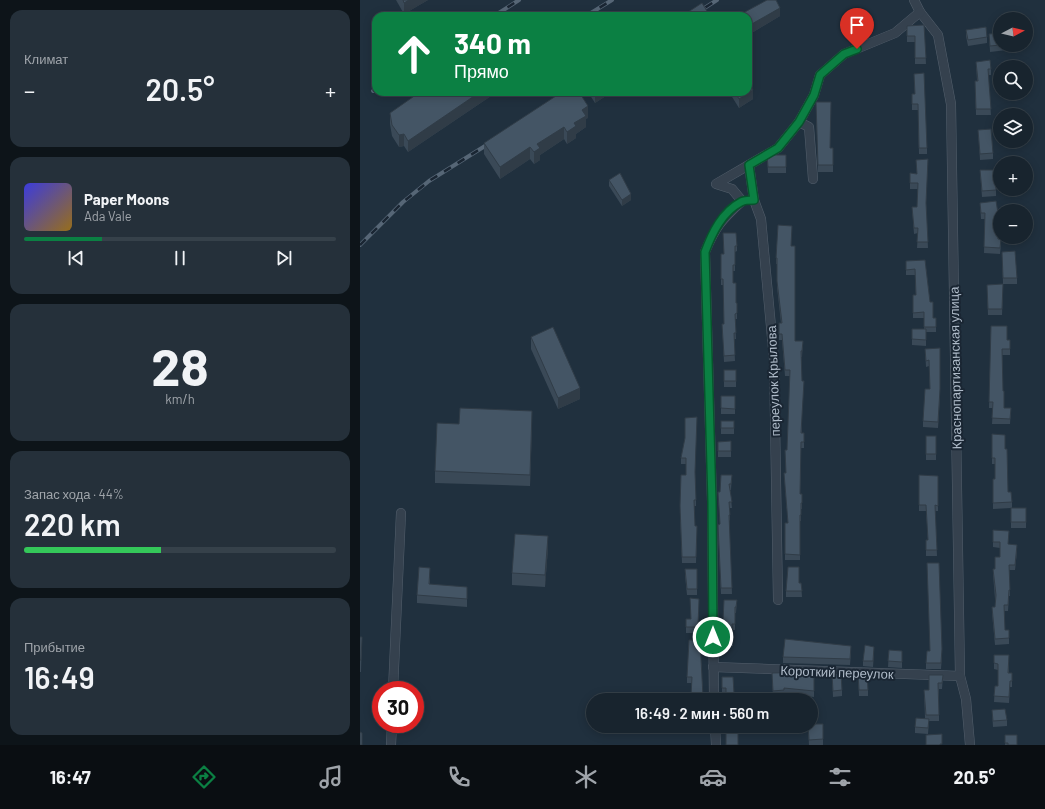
<!DOCTYPE html>
<html lang="ru">
<meta charset="utf-8">
<style>
:root{--surface:#18242e;--page:#25303a;--text:#f1f3f6;--muted:#9fa4aa;--line:#36414a;--accent:#0b8043}
body{margin:0;font-family:Barlow,sans-serif;background:var(--page);color:var(--text);height:100vh;display:flex;flex-direction:column;font-size:15px;white-space:nowrap}
*{box-sizing:border-box;margin:0}
p{font-size:13px;color:var(--muted)}
.icon{flex:none;width:22px;height:22px;fill:none;stroke:currentColor;stroke-width:2;stroke-linecap:round;stroke-linejoin:round}
.map{position:relative;flex:1;overflow:hidden}
.sheet{display:flex;flex-direction:column;gap:10px;padding:10px;background:#0d1419;width:360px}
.sheet>*{flex:none}
.top-card{position:absolute;left:12px;top:12px;width:380px;height:84px;border-radius:12px;box-shadow:0 2px 10px #0003,0 0 0 1px var(--line);background:#0b8043;color:#fff;overflow:hidden}
.needle{width:26px;rotate:83deg}
.fabs{position:absolute;left:633px;top:12px;display:grid;gap:8px}
.fabs a{display:grid;place-items:center;width:40px;height:40px;border-radius:50%;background:var(--surface);box-shadow:0 2px 10px #0003,0 0 0 1px var(--line);font-size:20px}
.speed{position:absolute;left:12px;top:681px;display:flex;gap:8px;font-size:20px;font-weight:700;text-align:center}
.speed>*{display:grid;place-content:center;width:52px;height:52px;border-radius:50%;background:var(--surface);box-shadow:0 2px 10px #0003,0 0 0 1px var(--line);line-height:1}
.speed .limit{border:6px solid #d22;background:#fff;color:#111}
.pin{position:absolute;display:grid;place-items:center;width:34px;height:34px;color:#fff;margin:-41px -17px;border-radius:50% 50% 50% 0;rotate:-45deg;box-shadow:0 0 4px #0007}
.pin .icon{rotate:45deg}
.me{position:absolute;width:44px;margin:-22px;rotate:0deg;stroke-linejoin:round;filter:drop-shadow(0 0 3px #0008)}
.turn{display:flex;align-items:center;gap:14px;height:84px;padding:0 16px;font-size:18px}
.turn .icon{width:52px;height:52px;stroke-width:2.5}
.turn b{display:block;font-size:28px;line-height:34px}
.big{font-size:30px;font-weight:600;line-height:1.1}
.sheet .widget{flex:1;display:flex;flex-direction:column;justify-content:center;gap:6px;min-width:0;padding:0 14px;border-radius:12px;background:var(--page)}
.sheet .dial{align-items:center;gap:0}
.dial b{font-size:52px;line-height:1}
.song{display:flex;align-items:center;gap:12px}
.cover{width:48px;height:48px;border-radius:6px;background:linear-gradient(135deg,hsl(240 70% 55%),hsl(40 70% 35%))}
.played{height:4px;border-radius:2px;background:linear-gradient(90deg,var(--accent) 25%,var(--line) 25%)}
.keys{display:flex;justify-content:space-around;direction:ltr}
.heat{display:flex;justify-content:space-between;align-items:center;font-size:22px;direction:ltr}
.charge{height:6px;border-radius:3px;background:linear-gradient(90deg,#34c759 44%,var(--line) 0)}
.trip{position:absolute;left:226px;top:693px;width:232px;height:40px;border-radius:20px;background:var(--surface);box-shadow:0 2px 10px #0003,0 0 0 1px var(--line);font-weight:600;line-height:40px;text-align:center}
.tabs{display:flex;height:64px;justify-content:space-around;align-items:center;background:#0a0e12;color:var(--muted)}
.tabs .icon{width:28px;height:28px}
.tabs .active{color:var(--accent)}
.tabs b{font-size:18px;color:var(--text)}
main{display:flex;flex:1;min-height:0}
.map>svg:first-child{display:block}
.lines{fill:none;stroke-linecap:round;stroke-linejoin:round}
.minor-casing{stroke:#535f6c;stroke-width:10}
.minor{stroke:#35414e;stroke-width:9}
.rail-casing{stroke:#566676;stroke-width:4}
.rail{stroke:#1a2633;stroke-width:2.5;stroke-dasharray:8;stroke-linecap:butt}
.wall{fill:#3a4957}
.shaded-wall{fill:#303c47}
.building{fill:#445565;stroke:#303c47}
.route-casing{stroke:#07532c;stroke-width:10}
.route{stroke:#0b8043;stroke-width:7}
.labels{text-anchor:middle;stroke-width:4;stroke-linejoin:round;paint-order:stroke}
.street-label{font-size:13px;fill:#b0bcca;stroke:#1a2633}
</style>
<main>
<section class="sheet">
<div class="widget"><p>Климат</p>
<div class="heat"><a>−</a><b class="big">20.5°</b><a>+</a></div>
</div>
<div class="widget">
<div class="song"><i class="cover"></i><div><b>Paper Moons</b><p>Ada Vale</p></div></div>
<div class="played"></div>
<div class="keys"><svg class="icon" aria-label="previous" viewBox="0 0 24 24"><path d="M18 5L8 12l10 7zM5 5v14"/></svg><svg class="icon" aria-label="pause" viewBox="0 0 24 24"><path d="M8 5v14M16 5v14"/></svg><svg class="icon" aria-label="next" viewBox="0 0 24 24"><path d="M6 5l10 7-10 7zM19 5v14"/></svg></div>
</div>
<div class="widget dial"><b>28</b><p>km/h</p></div>
<div class="widget"><p>Запас хода · 44%</p><b class="big">220 km</b><div class="charge"></div></div>
<div class="widget"><p>Прибытие</p><b class="big">16:49</b></div>
</section>
<div class="map">
<svg width="685" height="745" viewBox="0 0 685 745">
<rect width="100%" height="100%" fill="#20303e"/>
<g class="lines">
<g class="minor-casing">
<g id="minor">
<polyline points="554,0 560,12 578,35 591,104 600,676 606,699 610,745"/>
<polyline points="439,122 449,127 453,179"/>
<polyline points="389,165 394,200 401,219 414,359 418,600"/>
<polyline points="353,667 600,676"/>
<polyline points="33,690 41,513"/>
<path d="M354,700L352,502L345,252C355,227 362,219 382,201L372,189L356,184L418,148L439,122L454,95L460,75L484,54L535,33L560,12"/>
<polyline points="355,726 356,745"/>
<polyline points="31,745 32,724"/>
</g>
</g>
<use href="#minor" class="minor"/>
<g class="rail-casing">
<g id="rail">
<polyline points="134,16 159,0"/>
<polyline points="226,16 252,0"/>
<polyline points="332,16 357,0"/>
<polyline points="13,91 16,89"/>
<polyline points="0,245 43,202 69,181 133,141"/>
</g>
</g>
<use href="#rail" class="rail"/>
</g>
<g class="wall">
<polygon points="36,0 68,0 44,14"/>
<polygon points="383,13 420,16 390,34 388,31 388,16 383,16"/>
<polygon points="564,25 566,64 555,64 555,42 547,42 547,26"/>
<polygon points="606,30 627,37 627,43 608,46 606,36"/>
<polygon points="629,34 640,45 647,45 647,50 630,52"/>
<polygon points="616,62 631,69 631,75 628,75 631,115 616,115 615,81 617,81"/>
<polygon points="554,74 567,148 567,154 559,154 558,110 552,110 552,94 555,94"/>
<polygon points="131,92 131,96 48,152 44,146 39,147 32,136 30,124 30,113"/>
<polygon points="228,92 252,92 235,103"/>
<polygon points="369,92 388,92 393,99 379,108"/>
<polygon points="456,102 470,148 473,148 473,172 458,172"/>
<polygon points="228,118 226,119 226,127 216,134 216,138 207,144 204,139 180,155 180,160 174,164 170,159 140,179 124,154 124,143"/>
<polygon points="618,130 633,153 633,159 620,160"/>
<polygon points="407,155 426,155 426,173 408,173"/>
<polygon points="620,170 636,170 636,196 622,197"/>
<polygon points="550,173 557,174 566,205 568,248 557,248 558,233 554,234 552,207 557,207 558,189 550,189"/>
<polygon points="249,180 271,200 262,206 249,186"/>
<polygon points="620,203 639,225 638,239 641,245 640,254 624,253 625,219 621,219"/>
<polygon points="363,233 377,246 377,251 375,252 375,271 373,271 373,283 377,313 377,319 375,319 376,339 374,339 375,361 364,362 362,324 364,324 363,285 361,285 361,254 364,254"/>
<polygon points="431,246 435,341 443,341 442,357 441,357 442,433 444,439 444,448 441,448 440,494 442,494 442,509 441,509 441,521 440,521 440,560 425,560 425,523 428,523 424,473 426,473 430,376 425,376 422,340 419,340 419,323 421,323 417,287 417,264 416,264 416,258"/>
<polygon points="642,252 657,278 657,284 643,284"/>
<polygon points="565,260 570,302 573,318 576,327 576,332 566,332 566,346 552,345 552,329 564,329 564,318 553,318 553,295 556,295 555,275 546,275 546,261"/>
<polygon points="643,284 642,315 628,315 627,285"/>
<polygon points="631,326 647,340 650,340 650,355 642,355 643,391 644,408 651,408 650,424 632,424 633,408 629,408"/>
<polygon points="171,337 220,399 198,409 171,349"/>
<polygon points="565,349 580,395 578,428 563,427 563,421 570,389 569,366 566,367"/>
<rect x="364" y="370" width="12" height="17"/>
<rect x="361" y="396" width="14" height="18"/>
<rect x="361" y="421" width="13" height="13"/>
<polygon points="172,423 170,486 75,483 75,471 99,424"/>
<polygon points="632,434 645,449 648,492 652,502 652,508 666,508 666,528 651,528 651,508 633,509 633,479 635,479 635,464 632,464"/>
<rect x="566" y="436" width="10" height="24"/>
<polygon points="325,438 335,475 336,500 336,506 334,506 335,526 337,526 336,563 322,563 320,512 326,475 326,464 321,464 321,458"/>
<polygon points="371,441 371,457 358,457 358,442"/>
<polygon points="372,475 371,490 370,490 372,508 370,508 370,520 369,521 372,594 361,594 358,530 360,524 358,492 360,492"/>
<polygon points="559,475 578,476 578,511 575,511 577,556 566,556 566,540 568,540 566,511 559,511"/>
<polygon points="633,530 648,544 657,551 655,570 649,570 650,596 649,596 648,611 644,611 645,630 649,630 649,644 635,645 632,613 632,607 635,607 635,599 633,574 633,569 635,569 640,557 640,548 633,547"/>
<polygon points="188,548 185,587 152,585 152,573"/>
<polygon points="325,569 337,569 337,595 327,595 325,575"/>
<polygon points="70,577 70,584 107,595 107,607 57,603 57,595"/>
<polygon points="439,583 441,583 442,597 426,597 426,591"/>
<polygon points="339,599 338,633 326,633 326,619 331,619"/>
<polygon points="377,600 376,613 375,613 375,630 372,630 373,646 362,647 362,641"/>
<polygon points="0,637 2,637 1,672 0,672"/>
<polygon points="340,640 343,700 331,700 332,683 327,683 327,677"/>
<polygon points="529,650 542,651 542,668 528,667"/>
<polygon points="491,652 490,665 423,663 423,657"/>
<polygon points="514,652 513,667 503,666 503,661"/>
<polygon points="582,655 581,669 566,669 566,663"/>
<polygon points="634,655 649,661 649,673 652,673 652,687 650,687 649,703 634,702 635,686 638,686 638,670 634,669"/>
<polygon points="454,672 454,697 424,694 424,696 413,696 412,678"/>
<polygon points="472,674 482,690 482,696 473,697"/>
<polygon points="498,674 508,690 508,696 499,696"/>
<polygon points="583,675 582,689 579,689 579,721 569,721 568,734 555,733 555,727 565,718 564,690 569,690"/>
<polygon points="362,677 374,693 375,693 375,700 366,700 366,694 362,694"/>
<polygon points="632,710 647,720 647,726 633,727"/>
<polygon points="463,724 463,745 449,745 448,726"/>
<polygon points="333,726 345,726 344,734 333,734"/>
<polygon points="645,735 657,745 645,745"/>
</g>
<g class="shaded-wall">
<polygon points="49,0 68,0 44,14 44,3"/>
<polygon points="420,8 420,16 390,34 390,25"/>
<polygon points="393,90 393,99 379,108 379,99"/>
<polygon points="120,92 131,92 131,96 48,152 48,141"/>
<polygon points="235,92 252,92 235,103"/>
<polygon points="228,106 228,118 226,119 226,127 216,134 216,138 207,144 207,132 214,123 222,110"/>
<polygon points="204,127 204,139 180,155 180,160 174,164 174,152 177,144"/>
<polygon points="44,134 44,146 39,147 39,135"/>
<polygon points="170,147 170,159 140,179 140,167"/>
<polygon points="271,194 271,200 262,206 262,200"/>
<polygon points="220,388 220,399 198,409 198,398"/>
<polygon points="580,389 580,395 578,428 578,422"/>
<polygon points="172,411 172,423 170,486 170,475"/>
<polygon points="188,536 188,548 185,587 185,575"/>
<polygon points="657,545 657,551 655,570 655,565"/>
<polygon points="514,647 514,652 513,667 513,661"/>
</g>
<g class="building">
<polygon points="43,0 49,0 44,3"/>
<polygon points="407,0 416,0 420,8 390,25 388,22 388,16 384,16 383,13"/>
<polygon points="342,3 350,16 322,16"/>
<polygon points="564,25 566,58 555,58 555,36 547,36 547,26"/>
<polygon points="626,27 627,37 608,40 606,30"/>
<polygon points="640,33 640,45 630,46 629,34"/>
<polygon points="630,60 631,69 628,69 631,109 616,109 615,81 618,81 616,62"/>
<polygon points="564,73 567,148 559,148 558,104 552,104 552,94 555,94 554,74"/>
<polygon points="388,81 393,90 379,99 375,92 388,92"/>
<polygon points="60,92 120,92 48,141 44,134 39,135 32,125 30,113"/>
<polygon points="202,92 210,92 211,94 215,92 219,92 228,106 222,110 226,116 214,123 216,126 207,132 204,127 177,144 180,148 174,152 170,147 140,167 124,143"/>
<polygon points="456,102 471,102 470,148 473,148 473,165 458,165"/>
<polygon points="631,129 633,153 620,154 618,130"/>
<polygon points="407,155 426,155 426,167 408,167"/>
<polygon points="568,159 566,203 568,242 557,242 558,228 554,228 552,207 557,207 558,183 550,183 550,173 557,174 556,160"/>
<polygon points="620,170 636,170 636,190 622,191"/>
<polygon points="260,173 271,194 262,200 249,180"/>
<polygon points="636,201 639,219 638,239 641,239 640,248 624,247 625,213 621,213 620,203"/>
<polygon points="418,225 432,226 431,246 435,246 435,341 443,341 442,351 441,351 442,381 444,381 441,433 444,433 444,442 441,442 440,494 442,494 442,503 441,503 441,515 440,515 440,555 425,554 425,523 428,523 424,473 426,473 425,450 427,450 430,370 425,370 422,334 419,334 419,323 422,323 417,281 417,258 416,258"/>
<polygon points="363,233 376,233 377,246 375,246 375,265 373,265 373,283 376,283 376,303 377,303 377,313 375,314 376,333 374,333 375,355 364,356 362,324 364,324 363,279 361,279 361,254 364,254"/>
<polygon points="655,251 657,278 643,278 642,252"/>
<polygon points="565,260 570,302 573,302 573,318 576,318 576,327 564,327 564,312 553,313 553,295 556,295 555,269 546,270 546,261"/>
<polygon points="643,284 642,309 628,309 627,285"/>
<polygon points="631,326 647,326 647,340 650,340 650,349 642,349 643,391 644,391 644,408 651,408 650,419 632,418 633,402 629,402"/>
<polygon points="193,327 220,388 198,398 171,337"/>
<polygon points="552,329 566,329 566,340 552,339"/>
<polygon points="580,348 580,389 578,422 563,421 565,389 570,389 569,360 566,361 565,349"/>
<rect x="364" y="370" width="12" height="11"/>
<polygon points="361,396 375,396 375,409 361,408"/>
<polygon points="100,408 172,411 170,475 75,471 77,423 99,424"/>
<polygon points="337,417 335,472 336,500 334,500 335,526 337,526 336,557 322,557 320,506 321,475 326,475 326,458 321,458 325,438 325,418"/>
<rect x="361" y="421" width="13" height="7"/>
<polygon points="632,434 645,435 645,449 647,449 648,492 651,492 652,502 633,503 633,479 635,479 635,458 632,458"/>
<rect x="566" y="436" width="10" height="18"/>
<polygon points="371,441 371,451 358,451 358,442"/>
<polygon points="361,475 372,475 371,484 369,484 372,502 369,502 370,515 369,515 372,588 361,588 358,525 360,524 358,492 360,492"/>
<polygon points="559,475 578,476 578,506 575,505 577,550 566,550 566,540 568,540 566,505 559,505"/>
<rect x="651" y="508" width="15" height="14"/>
<polygon points="633,530 649,531 648,544 657,545 655,565 649,565 650,590 649,590 648,605 644,605 645,630 649,630 649,638 635,639 632,607 635,607 636,595 633,569 635,569 635,557 640,557 640,542 633,542"/>
<polygon points="155,534 188,536 185,575 152,573"/>
<polygon points="567,563 579,563 582,649 581,663 566,663 567,651 570,651"/>
<polygon points="59,567 70,568 69,584 107,587 107,599 57,595"/>
<polygon points="428,567 439,567 439,583 441,583 442,591 426,591"/>
<polygon points="325,569 337,569 337,589 327,589"/>
<polygon points="330,598 339,599 338,627 326,627 326,619 331,619"/>
<polygon points="364,600 377,600 376,607 375,607 375,624 372,624 373,640 362,641"/>
<polygon points="0,637 2,637 1,660 0,660"/>
<polygon points="425,639 491,646 490,659 423,657"/>
<polygon points="329,640 340,640 343,697 331,696 332,677 327,677"/>
<polygon points="505,645 514,647 513,661 503,661"/>
<polygon points="529,650 542,651 542,662 528,661"/>
<polygon points="634,655 649,655 648,673 652,673 652,681 650,681 649,697 634,696 635,686 638,686 638,664 634,663"/>
<polygon points="454,672 454,691 424,688 424,690 413,691 412,673"/>
<polygon points="481,673 482,690 473,691 472,674"/>
<polygon points="498,674 507,674 508,690 499,690"/>
<polygon points="569,675 583,675 582,683 578,683 579,715 566,715 564,690 569,690"/>
<polygon points="362,677 373,677 374,693 375,693 375,700 366,700 366,688 362,688"/>
<polygon points="645,709 647,720 633,721 632,710"/>
<polygon points="556,718 569,719 568,728 555,727"/>
<polygon points="451,724 463,724 463,739 449,740 448,726 451,726"/>
<polygon points="333,726 345,726 344,728 333,728"/>
<rect x="366" y="726" width="12" height="19"/>
<polygon points="0,732 2,733 2,745 0,745"/>
<polygon points="582,734 582,744 580,744 580,745 566,745 566,735"/>
<polygon points="645,735 657,735 657,745 648,745 648,743 645,743"/>
</g>
<g class="lines">
<g class="route-casing">
<path id="route" d="M353,637L352,502L345,252C352,233 362,212 381,202C384,200 390,200 394,200L389,165L418,148L439,122L454,95L460,75L484,54L497,49"/>
</g>
<use href="#route" class="route"/>
</g>
<g class="labels">
<g class="street-label">
<text transform="translate(595 368) rotate(-91)" y="5">Краснопартизанская улица</text>
<text transform="translate(413 381) rotate(-92)" y="5">переулок Крылова</text>
<text transform="translate(477 672) rotate(2)" y="5">Короткий переулок</text>
</g>
</g>
</svg>
<div class="fabs">
<a><svg class="needle" viewBox="-14 -14 28 28"><path d="M0-13l5 13h-10z" fill="#e53935"/><path d="M0 13l5-13h-10z" fill="#9fa4aa"/></svg></a>
<a><svg class="icon" aria-label="search" viewBox="0 0 24 24"><circle cx="10" cy="10" r="6"/><path d="M15 15l6 6"/></svg></a>
<a><svg class="icon" aria-label="layers" viewBox="0 0 24 24"><path d="M12 4l9 5-9 5-9-5zM3 14l9 5 9-5"/></svg></a>
<a>+</a>
<a>−</a>
</div>
<div class="speed"><div class="limit">30</div></div>
<div class="pin" style="left:497px;top:49px;background:#d93025"><svg class="icon" aria-label="arrive" viewBox="0 0 24 24"><path d="M6 21V4h12l-3 4 3 4H6"/></svg></div>
<svg class="me" style="left:353px;top:637px" viewBox="-20 -20 40 40"><circle r="17" fill="#0b8043" stroke="#fff" stroke-width="3"/><path d="M0-11L8 9 0 5-8 9z" fill="#fff"/></svg>
<div class="trip">16:49 · 2 мин · 560 m</div>
<div class="top-card">
<div class="turn"><svg class="icon" aria-label="ahead" viewBox="0 0 24 24"><path d="M12 20V5M6 11l6-6 6 6"/></svg><div><b>340 m</b>Прямо</div></div>
</div>
</div>
</main>
<nav class="tabs">
<b>16:47</b>
<svg class="icon active" aria-label="directions" viewBox="0 0 24 24"><path d="M12 3l9 9-9 9-9-9zM9 14v-3h6M13 9l2 2-2 2"/></svg>
<svg class="icon" aria-label="music" viewBox="0 0 24 24"><path d="M9 18V5l10-2v13"/><circle cx="6" cy="18" r="3"/><circle cx="16" cy="16" r="3"/></svg>
<svg class="icon" aria-label="phone" viewBox="0 0 24 24"><path d="M5 4h4l2 5-3 2q2 4 5 5l2-3 5 2v4C11 20 4 13 5 4z"/></svg>
<svg class="icon" aria-label="climate" viewBox="0 0 24 24"><path d="M12 3v18M4 7l16 10M4 17L20 7"/></svg>
<svg class="icon" aria-label="car" viewBox="0 0 24 24"><path d="M5 17H2v-5l4-1 3-4h7l3 4 3 1v5h-3M9 17h6M6 11h13"/><circle cx="7" cy="17" r="2"/><circle cx="17" cy="17" r="2"/></svg>
<svg class="icon" aria-label="filters" viewBox="0 0 24 24"><path d="M4 7h16M4 17h16"/><circle cx="9" cy="7" r="2"/><circle cx="15" cy="17" r="2"/></svg>
<b>20.5°</b>
</nav>
